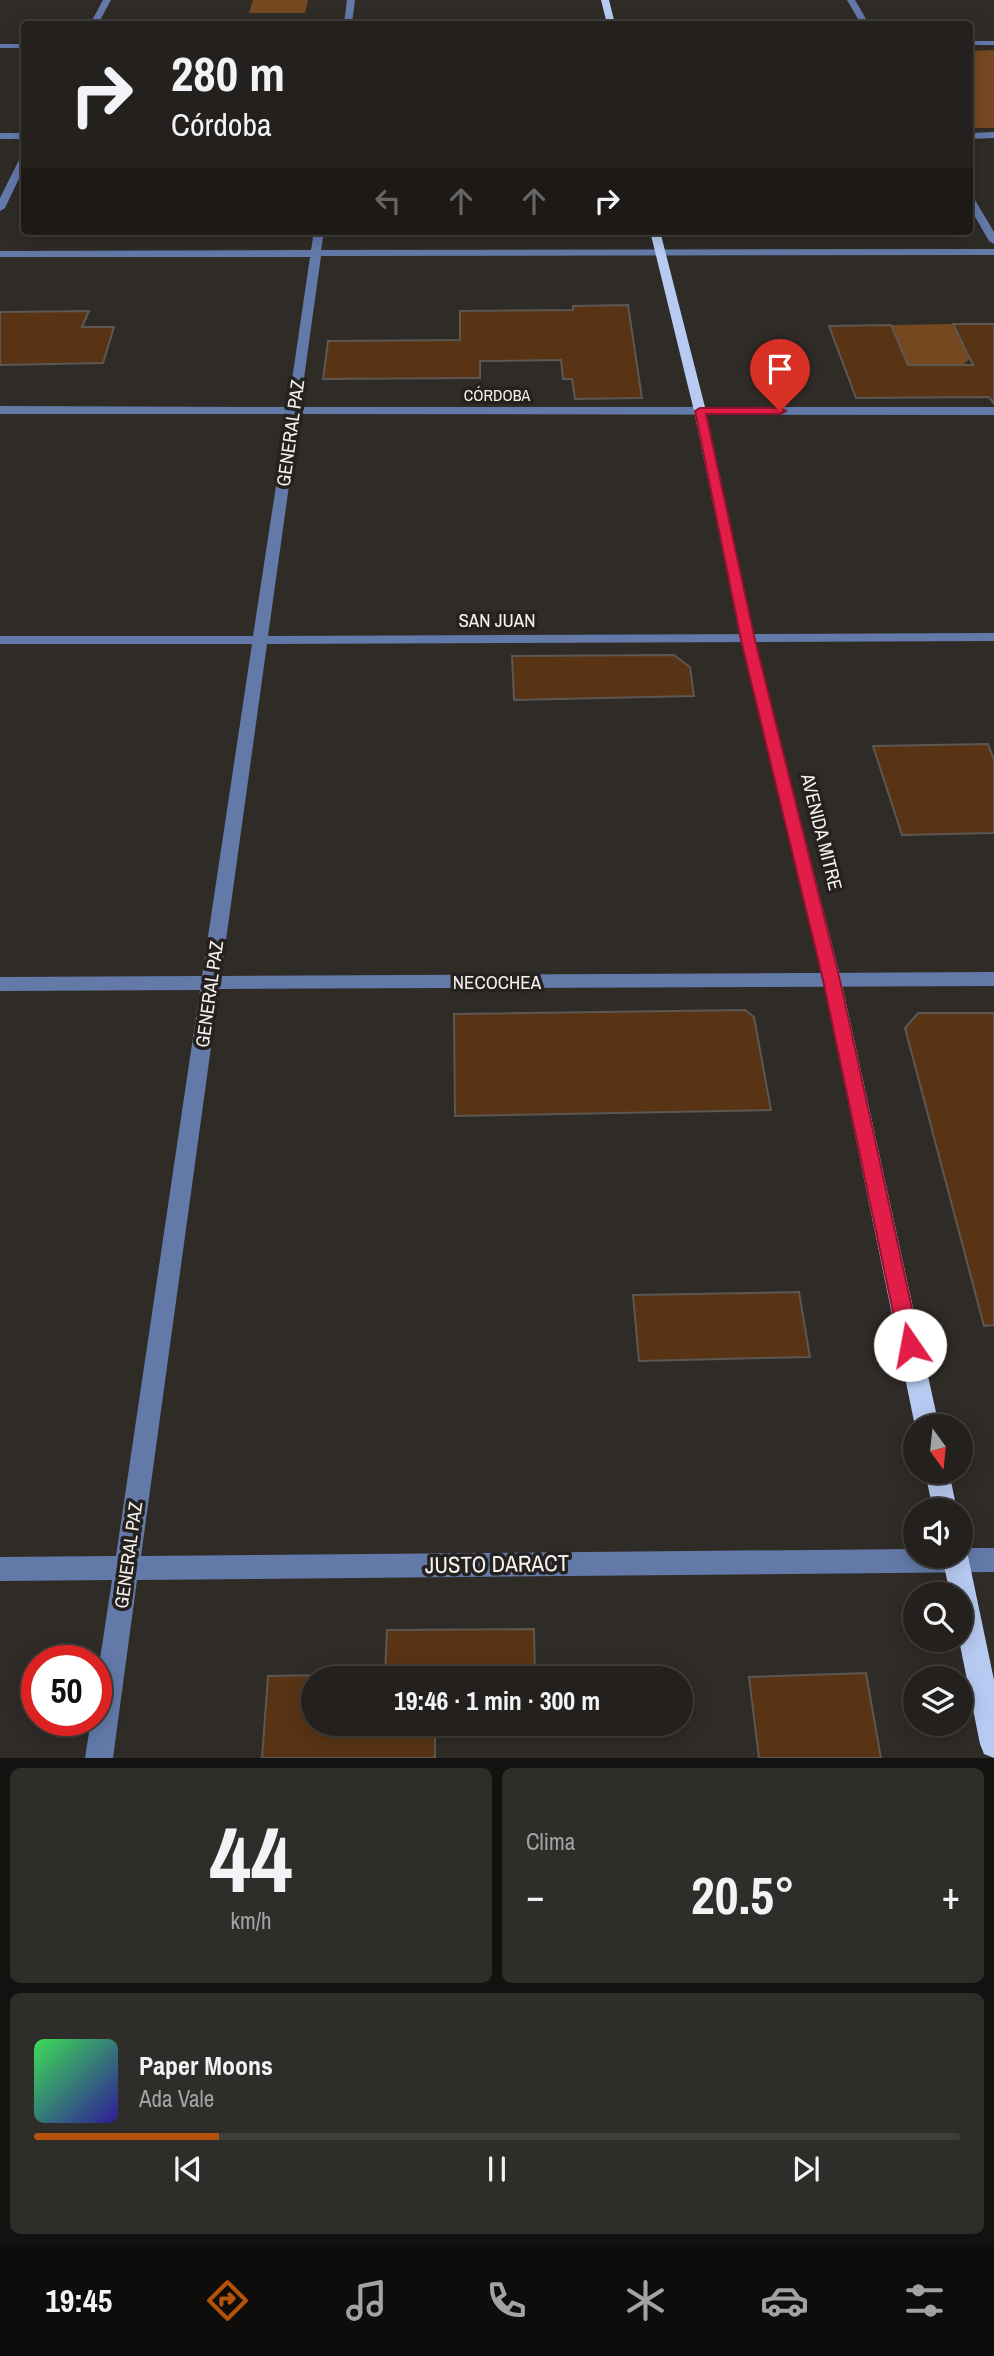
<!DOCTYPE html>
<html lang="es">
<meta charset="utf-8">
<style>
:root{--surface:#23201d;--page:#2f2d2a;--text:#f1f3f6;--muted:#a3a3a4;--line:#403e3b;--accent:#b45309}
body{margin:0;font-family:"Archivo Narrow",sans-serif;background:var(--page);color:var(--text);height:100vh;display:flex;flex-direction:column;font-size:26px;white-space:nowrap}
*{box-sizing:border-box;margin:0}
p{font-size:23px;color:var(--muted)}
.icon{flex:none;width:38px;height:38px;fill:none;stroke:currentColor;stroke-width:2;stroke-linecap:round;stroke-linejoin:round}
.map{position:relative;height:1758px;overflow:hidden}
.details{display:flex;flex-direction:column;gap:10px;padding:10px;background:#131210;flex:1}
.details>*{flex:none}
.guide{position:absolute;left:21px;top:21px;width:952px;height:214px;border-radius:7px;box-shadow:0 4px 18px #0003,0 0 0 2px var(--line);background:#23201d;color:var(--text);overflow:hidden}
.needle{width:46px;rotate:165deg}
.buttons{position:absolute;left:903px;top:1414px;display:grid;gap:14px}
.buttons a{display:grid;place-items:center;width:70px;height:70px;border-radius:50%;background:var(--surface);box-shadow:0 4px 18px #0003,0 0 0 2px var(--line);font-size:35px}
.speed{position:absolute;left:21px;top:1645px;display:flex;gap:14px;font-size:35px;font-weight:700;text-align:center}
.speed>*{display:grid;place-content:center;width:91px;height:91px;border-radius:50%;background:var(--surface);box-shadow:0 4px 18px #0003,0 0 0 2px var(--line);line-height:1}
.speed .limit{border:10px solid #d22;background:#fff;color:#111}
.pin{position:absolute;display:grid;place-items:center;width:60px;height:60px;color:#fff;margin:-72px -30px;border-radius:50% 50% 50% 0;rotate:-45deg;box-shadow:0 0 7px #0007}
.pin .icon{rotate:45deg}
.me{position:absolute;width:77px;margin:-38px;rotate:348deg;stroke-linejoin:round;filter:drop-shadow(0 0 5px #0008)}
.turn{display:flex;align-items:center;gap:24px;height:147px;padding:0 35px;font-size:32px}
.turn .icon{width:91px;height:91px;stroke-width:2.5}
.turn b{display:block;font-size:49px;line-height:60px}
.lanes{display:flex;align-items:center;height:66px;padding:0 35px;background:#0003;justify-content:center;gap:35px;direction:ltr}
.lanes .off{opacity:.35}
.big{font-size:52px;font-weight:800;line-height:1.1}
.details .card{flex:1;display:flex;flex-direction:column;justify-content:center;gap:10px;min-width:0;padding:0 24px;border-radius:10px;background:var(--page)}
.details .dial{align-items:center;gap:0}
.dial b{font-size:91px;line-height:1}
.song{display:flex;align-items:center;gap:21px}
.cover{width:84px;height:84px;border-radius:10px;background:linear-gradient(135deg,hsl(130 70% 55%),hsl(250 70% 35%))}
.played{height:7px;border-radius:4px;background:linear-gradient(90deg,var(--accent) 20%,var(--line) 20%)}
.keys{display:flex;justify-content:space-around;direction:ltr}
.heat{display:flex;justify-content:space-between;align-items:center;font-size:38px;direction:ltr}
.details .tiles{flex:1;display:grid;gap:10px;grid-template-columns:1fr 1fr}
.card:last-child{grid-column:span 2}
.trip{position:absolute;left:301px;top:1666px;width:392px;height:70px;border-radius:35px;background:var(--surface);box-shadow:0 4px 18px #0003,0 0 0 2px var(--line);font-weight:800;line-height:70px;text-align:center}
.menu{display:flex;height:112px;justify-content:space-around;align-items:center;background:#0e0d0c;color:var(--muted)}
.menu .icon{width:49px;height:49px}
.menu .on{color:var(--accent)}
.menu b{font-size:32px;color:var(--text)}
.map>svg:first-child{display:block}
.green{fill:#76481f}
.building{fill:#583414;stroke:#5c5753;stroke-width:2}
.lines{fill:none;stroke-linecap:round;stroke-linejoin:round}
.minor{fill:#637aa9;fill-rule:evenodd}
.major{fill:#b7cbf2;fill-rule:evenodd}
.route{fill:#e11d48;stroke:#92132f;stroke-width:2}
.labels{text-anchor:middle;stroke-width:7;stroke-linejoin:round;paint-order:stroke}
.far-street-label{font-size:16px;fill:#f4f1ef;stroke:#25211e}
.street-label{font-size:19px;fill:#f4f1ef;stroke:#25211e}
.near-street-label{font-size:23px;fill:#f4f1ef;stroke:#25211e}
</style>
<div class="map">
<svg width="994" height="1758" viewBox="0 0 994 1758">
<rect width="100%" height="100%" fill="#2f2b27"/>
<g class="green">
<polygon points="253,0 308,0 305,13 249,13"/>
<polygon points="994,50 994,128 970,128 970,51"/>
<polygon points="953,324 970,359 962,365 902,365 891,325"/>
</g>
<g class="building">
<polygon points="628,305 642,398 575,399 572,379 563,379 561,360 480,361 480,378 323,379 328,341 460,340 460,311 573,310 573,306"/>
<polygon points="89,311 82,327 114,327 103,363 0,365 0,312"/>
<polygon points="953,324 994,324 994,404 989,397 856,398 829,326 891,325 908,365 973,365"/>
<polygon points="674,655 690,667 694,696 514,700 512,656"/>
<polygon points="988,744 994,760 994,833 902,835 873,746"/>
<polygon points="745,1010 754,1017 771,1110 455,1116 454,1014"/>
<polygon points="918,1013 994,1013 994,1325 984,1326 905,1028"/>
<polygon points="799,1292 810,1357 639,1361 633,1295"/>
<polygon points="534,1629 535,1678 313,1678 313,1724 435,1724 435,1758 262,1758 268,1676 385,1674 387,1630"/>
<polygon points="866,1673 881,1758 759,1758 749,1677"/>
</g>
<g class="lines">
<g class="minor">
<polygon points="103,0 111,0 98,24 90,24"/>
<polygon points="347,0 355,0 352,24 344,24"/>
<polygon points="847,0 855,0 869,24 861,24"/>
<rect x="970" y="41" width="24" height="4"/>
<rect x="0" y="44" width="24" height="4"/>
<polygon points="994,132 994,138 970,139 970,133"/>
<rect x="0" y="133" width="24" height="6"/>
<polygon points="24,157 24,168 5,208 0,211 0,198 19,160"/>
<polygon points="970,197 975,200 994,232 994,244 989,241 970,208"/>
<polygon points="314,231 324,231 321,250 994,249 994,255 321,256 300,407 994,407 994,415 299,414 268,636 994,633 994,641 267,644 221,976 994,972 994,986 219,989 141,1556 915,1549 915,1556 961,1556 961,1548 994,1548 994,1572 137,1580 113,1758 85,1758 91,1720 96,1720 96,1685 112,1580 0,1581 0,1557 116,1556 200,990 0,991 0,977 202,976 252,644 0,644 0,636 253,636 287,414 0,414 0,406 288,407 310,257 0,257 0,251 311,250"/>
</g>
<g class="major">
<polygon points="601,0 609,0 615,24 607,24"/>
<polygon points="650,231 660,231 706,411 755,640 841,980 939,1426 915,1426 823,980 741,640 694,411"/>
<polygon points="925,1472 949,1472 957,1510 933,1510"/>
<polygon points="961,1546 968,1556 994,1680 994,1758 984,1754 980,1744 959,1640 961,1594 950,1594 942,1556 961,1556"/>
</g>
</g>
<polygon class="route" points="700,408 780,408 786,411 780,414 706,414 755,640 840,980 920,1345 917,1352 910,1354 903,1352 900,1345 823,980 741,640 695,411"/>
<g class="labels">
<g class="far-street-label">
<text x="497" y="401">CÓRDOBA</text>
</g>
<g class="street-label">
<text transform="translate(290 433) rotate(-82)" y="7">GENERAL PAZ</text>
<text x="497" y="627">SAN JUAN</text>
<text transform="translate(822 832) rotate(76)" y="7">AVENIDA MITRE</text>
<text x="497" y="989">NECOCHEA</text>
<text transform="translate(209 994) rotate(-82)" y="7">GENERAL PAZ</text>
<text transform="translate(128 1555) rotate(-82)" y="7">GENERAL PAZ</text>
</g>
<g class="near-street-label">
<text transform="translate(497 1564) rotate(-1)" y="8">JUSTO DARACT</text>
</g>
</g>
</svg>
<div class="buttons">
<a><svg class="needle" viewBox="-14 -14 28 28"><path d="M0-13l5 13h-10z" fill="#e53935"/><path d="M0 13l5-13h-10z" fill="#a3a3a4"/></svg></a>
<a><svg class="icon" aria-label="sound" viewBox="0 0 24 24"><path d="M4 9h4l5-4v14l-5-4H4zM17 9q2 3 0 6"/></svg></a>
<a><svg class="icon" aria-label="search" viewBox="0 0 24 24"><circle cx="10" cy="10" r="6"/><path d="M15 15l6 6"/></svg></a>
<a><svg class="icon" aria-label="layers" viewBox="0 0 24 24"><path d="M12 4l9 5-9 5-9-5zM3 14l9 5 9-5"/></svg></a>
</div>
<div class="speed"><div class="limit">50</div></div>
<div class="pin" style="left:780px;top:411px;background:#d93025"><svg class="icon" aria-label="arrive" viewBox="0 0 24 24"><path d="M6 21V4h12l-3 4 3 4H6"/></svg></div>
<svg class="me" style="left:910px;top:1345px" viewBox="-20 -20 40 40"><circle r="19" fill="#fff"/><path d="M0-13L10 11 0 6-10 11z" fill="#e11d48"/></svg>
<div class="trip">19:46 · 1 min · 300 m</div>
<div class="guide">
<div class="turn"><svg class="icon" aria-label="right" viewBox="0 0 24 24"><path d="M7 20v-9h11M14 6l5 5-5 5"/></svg><div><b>280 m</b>Córdoba</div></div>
<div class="lanes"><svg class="icon off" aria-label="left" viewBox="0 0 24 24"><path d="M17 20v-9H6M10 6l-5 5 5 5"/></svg><svg class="icon off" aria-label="ahead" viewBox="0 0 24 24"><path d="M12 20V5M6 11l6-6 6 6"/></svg><svg class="icon off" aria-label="ahead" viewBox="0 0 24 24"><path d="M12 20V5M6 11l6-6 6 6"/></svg><svg class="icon" aria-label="right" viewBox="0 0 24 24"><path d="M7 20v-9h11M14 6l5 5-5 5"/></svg></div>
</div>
</div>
<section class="details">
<div class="tiles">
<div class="card dial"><b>44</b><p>km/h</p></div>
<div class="card"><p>Clima</p>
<div class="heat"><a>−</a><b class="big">20.5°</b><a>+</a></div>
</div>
<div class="card">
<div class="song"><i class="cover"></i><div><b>Paper Moons</b><p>Ada Vale</p></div></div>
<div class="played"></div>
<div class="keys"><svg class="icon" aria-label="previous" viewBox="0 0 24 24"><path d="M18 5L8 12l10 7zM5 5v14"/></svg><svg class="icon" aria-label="pause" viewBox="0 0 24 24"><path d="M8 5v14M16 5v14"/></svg><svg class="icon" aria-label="next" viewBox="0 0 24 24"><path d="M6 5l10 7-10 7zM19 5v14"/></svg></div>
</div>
</div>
</section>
<nav class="menu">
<b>19:45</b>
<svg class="icon on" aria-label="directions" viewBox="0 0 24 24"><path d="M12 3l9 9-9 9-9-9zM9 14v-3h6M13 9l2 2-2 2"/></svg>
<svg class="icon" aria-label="music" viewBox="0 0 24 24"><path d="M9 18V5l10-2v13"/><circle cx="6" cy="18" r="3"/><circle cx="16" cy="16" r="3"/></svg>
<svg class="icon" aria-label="phone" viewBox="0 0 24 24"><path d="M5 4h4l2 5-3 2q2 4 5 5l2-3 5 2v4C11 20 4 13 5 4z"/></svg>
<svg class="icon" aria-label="climate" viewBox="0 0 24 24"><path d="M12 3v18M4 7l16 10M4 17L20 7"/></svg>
<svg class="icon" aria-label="car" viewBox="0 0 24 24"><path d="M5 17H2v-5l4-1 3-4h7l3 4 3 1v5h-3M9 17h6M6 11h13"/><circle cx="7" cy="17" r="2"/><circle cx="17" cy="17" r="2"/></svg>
<svg class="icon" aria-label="filters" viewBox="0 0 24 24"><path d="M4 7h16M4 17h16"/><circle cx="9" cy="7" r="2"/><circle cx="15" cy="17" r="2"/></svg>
</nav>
